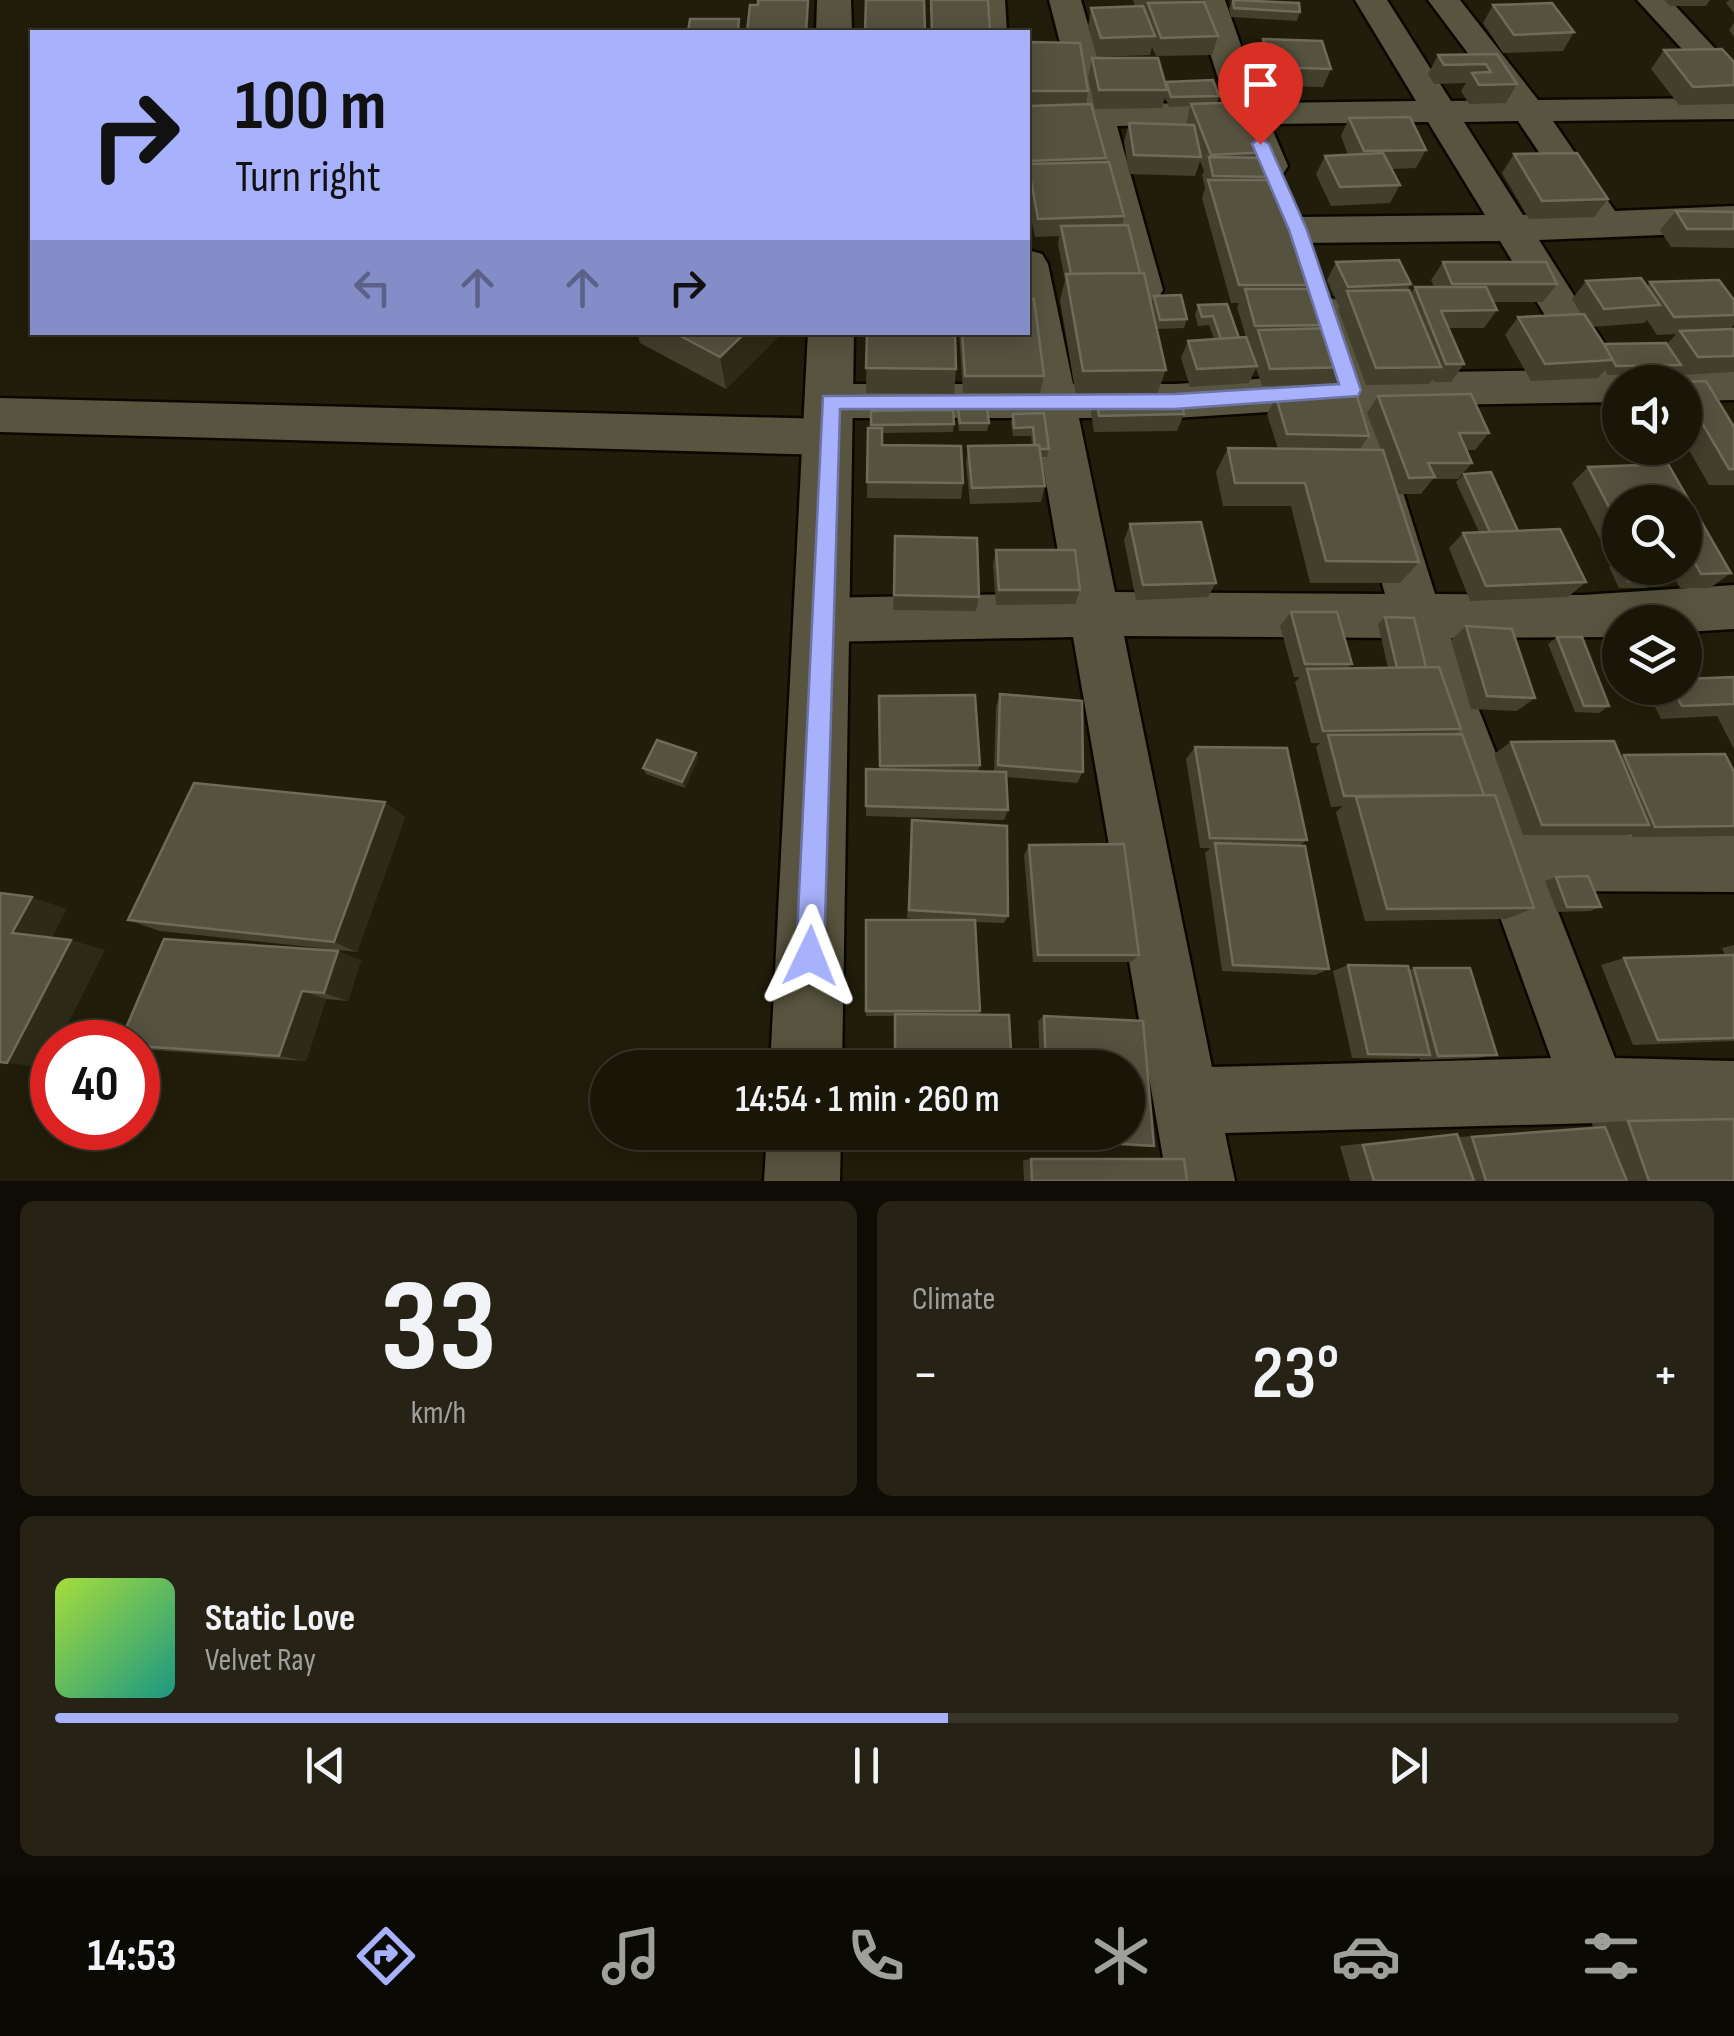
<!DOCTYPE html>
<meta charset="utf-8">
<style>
:root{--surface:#191608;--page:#262316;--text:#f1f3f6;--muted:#9f9f9c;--line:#373529;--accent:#a7b1fc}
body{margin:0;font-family:"Sofia Sans Condensed",sans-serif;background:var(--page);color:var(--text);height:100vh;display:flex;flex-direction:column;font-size:38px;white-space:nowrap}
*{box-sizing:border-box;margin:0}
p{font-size:32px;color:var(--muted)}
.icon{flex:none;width:55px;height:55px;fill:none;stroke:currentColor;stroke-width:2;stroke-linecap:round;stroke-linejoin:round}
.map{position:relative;height:1181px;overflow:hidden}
.details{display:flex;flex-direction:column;gap:20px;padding:20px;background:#0e0c04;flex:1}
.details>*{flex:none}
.guide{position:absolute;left:30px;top:30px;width:1000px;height:305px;border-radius:0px;box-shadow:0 5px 25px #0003,0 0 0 2px var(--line);background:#a7b1fc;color:#111;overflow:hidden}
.tools{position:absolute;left:1602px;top:365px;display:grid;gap:20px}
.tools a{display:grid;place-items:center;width:100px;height:100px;border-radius:50%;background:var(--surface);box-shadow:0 5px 25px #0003,0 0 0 2px var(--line);font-size:50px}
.speed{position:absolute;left:30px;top:1020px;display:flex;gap:20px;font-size:50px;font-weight:700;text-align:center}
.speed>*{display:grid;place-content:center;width:130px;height:130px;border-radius:50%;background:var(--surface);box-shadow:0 5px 25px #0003,0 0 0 2px var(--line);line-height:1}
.speed .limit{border:15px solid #d22;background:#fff;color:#111}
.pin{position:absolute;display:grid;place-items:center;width:85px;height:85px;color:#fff;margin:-102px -42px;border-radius:50% 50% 50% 0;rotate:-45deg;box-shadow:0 0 10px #0007}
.pin .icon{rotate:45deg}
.me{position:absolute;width:110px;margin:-55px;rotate:2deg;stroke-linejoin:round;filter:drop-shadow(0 0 8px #0008)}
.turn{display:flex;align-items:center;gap:35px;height:210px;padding:0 40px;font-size:45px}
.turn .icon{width:130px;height:130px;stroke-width:2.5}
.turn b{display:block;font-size:70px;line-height:85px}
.lanes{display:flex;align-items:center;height:95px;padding:0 40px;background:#0003;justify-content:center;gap:50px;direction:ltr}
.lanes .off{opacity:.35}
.big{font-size:75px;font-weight:600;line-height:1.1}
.details .widget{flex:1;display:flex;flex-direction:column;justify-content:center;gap:15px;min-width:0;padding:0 35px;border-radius:15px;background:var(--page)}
.details .dial{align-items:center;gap:0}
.dial b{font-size:130px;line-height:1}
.song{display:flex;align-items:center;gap:30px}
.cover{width:120px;height:120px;border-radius:15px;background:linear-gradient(135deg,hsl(80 70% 55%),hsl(170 70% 35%))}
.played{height:10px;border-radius:5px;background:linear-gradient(90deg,var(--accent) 55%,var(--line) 55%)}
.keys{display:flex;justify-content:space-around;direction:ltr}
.heat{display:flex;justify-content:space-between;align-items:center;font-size:55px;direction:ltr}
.details .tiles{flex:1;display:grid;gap:20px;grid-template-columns:1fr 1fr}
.widget:last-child{grid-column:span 2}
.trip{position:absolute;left:590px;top:1050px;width:555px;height:100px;border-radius:50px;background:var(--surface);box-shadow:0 5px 25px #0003,0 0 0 2px var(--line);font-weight:600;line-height:100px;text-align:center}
.dock{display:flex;height:160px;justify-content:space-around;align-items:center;background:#0a0903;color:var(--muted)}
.dock .icon{width:70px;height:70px}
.dock .current{color:var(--accent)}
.dock b{font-size:45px;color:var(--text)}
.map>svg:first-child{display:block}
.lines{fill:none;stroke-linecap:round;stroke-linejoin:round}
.street-casing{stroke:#0a0700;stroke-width:5}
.secondary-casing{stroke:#0a0700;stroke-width:5}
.street{fill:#58543f;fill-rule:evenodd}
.secondary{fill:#58543f;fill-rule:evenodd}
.wall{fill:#433f2d;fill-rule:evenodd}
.shaded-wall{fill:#2e2a17}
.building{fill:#565240;stroke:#6e6b5a;stroke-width:2.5}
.route{fill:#a7b1fc;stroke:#6d73a4;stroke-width:2.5}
</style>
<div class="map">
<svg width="1734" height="1181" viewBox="0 0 1734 1181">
<rect width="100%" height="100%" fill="#211d0a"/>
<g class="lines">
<g class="street-casing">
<g id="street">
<polygon points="973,0 1005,0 1007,32 975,32"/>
<path d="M1049,0H1081L1111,104L1226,103L1193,0H1225L1261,103L1416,101L1355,0H1387L1451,101L1503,100L1428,0H1460L1538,100L1727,98L1637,0H1670L1734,69V119L1553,121L1615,211L1734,206V232L1539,240L1621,370L1635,374L1640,382H1620V402L1376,406L1435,594L1583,595L1734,585V629L1685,632V622H1620V637L1451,638L1527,833L1734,834V892L1550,891L1615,1058L1734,1061V1127L1595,1123L1225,1133L1235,1181H1167L1073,637L822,642L804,636L797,620L804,604L822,598L1065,593L1035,418H830L814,413L808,401L814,389L830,384H1029L1020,332H1028V250L1042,254L1048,264L1073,384H1175L1323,375L1304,311L1310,301L1325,296L1340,301L1365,373L1578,370L1500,241L1298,243L1284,239L1279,230L1284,221L1298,217L1485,215L1428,122L1270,124L1288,166L1283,174L1270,178L1257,174L1234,124L1117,126L1163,290L1157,300L1143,304L1129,300L1123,290L1081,126L1028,127V105H1076ZM1518,121L1579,212L1523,215L1464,122ZM1332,408L1385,594L1115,592L1079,418H1175ZM1124,636L1399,638L1551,1058L1212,1067Z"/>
<polygon points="1734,368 1734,400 1685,401 1685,382 1665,382 1670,373 1685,369"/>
<polygon points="0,398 828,419 844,425 851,437 844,449 828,455 0,432"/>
</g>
</g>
<g class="secondary-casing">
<g id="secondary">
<polygon points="817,0 851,0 852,32 816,32"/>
<polygon points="808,332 854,332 842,1068 770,1068"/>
<polygon points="767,1132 841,1132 840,1181 764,1181"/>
</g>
</g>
<use href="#street" class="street"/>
<use href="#secondary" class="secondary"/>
</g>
<g class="wall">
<polygon points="1133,0 1205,0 1204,3 1218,36 1212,55 1156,56 1152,47 1150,55 1097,57 1088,27 1091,8 1135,7"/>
<polygon points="1232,0 1300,12 1297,21 1231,17 1229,9"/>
<polygon points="1664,0 1710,0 1706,6 1670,6"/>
<polygon points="1729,0 1734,0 1734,13 1726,3"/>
<polygon points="1493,5 1574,32 1563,51 1503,53 1483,23"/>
<polygon points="1734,23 1734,37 1729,30"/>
<polygon points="1263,39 1331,69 1323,87 1263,86 1256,58"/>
<polygon points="1028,42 1088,91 1086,105 1106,158 1106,162 1124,216 1122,225 1166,370 1157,394 1184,414 1177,431 1094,432 1091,413 1096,396 1127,395 1076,396 1060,300 1065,280 1058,244 1059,236 1035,237 1028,203"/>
<polygon points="1664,50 1734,62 1734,104 1679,105 1651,69"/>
<polygon points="1497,54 1517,84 1506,103 1469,104 1461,91 1466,83 1434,84 1428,74 1438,55"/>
<polygon points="1092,58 1166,83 1219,96 1217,103 1270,152 1268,157 1279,177 1277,180 1321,285 1318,289 1336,325 1335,328 1351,367 1340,384 1262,386 1256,368 1249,383 1190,387 1181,358 1188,341 1214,339 1209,325 1198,326 1195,315 1198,305 1239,338 1246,337 1237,307 1239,303 1231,303 1202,198 1205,188 1202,175 1204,171 1200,161 1195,176 1129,174 1124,142 1129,123 1186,125 1190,106 1169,107 1165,97 1162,108 1095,109 1088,77"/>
<polygon points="1349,118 1426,150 1416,168 1391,169 1400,185 1390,203 1331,206 1316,174 1325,156 1348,155 1341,136"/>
<polygon points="1514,154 1608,199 1594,217 1529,219 1502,173"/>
<polygon points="1676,211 1734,212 1734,248 1671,247 1660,230"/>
<polygon points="1336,262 1411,284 1407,290 1410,294 1415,287 1434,287 1431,280 1443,262 1557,284 1543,302 1493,302 1497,310 1484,328 1448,328 1464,364 1451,382 1434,382 1433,379 1429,384 1366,385 1338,309 1340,305 1338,305 1327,280"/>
<path d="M1586,281L1647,286L1650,282L1734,300V325L1730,329H1734V372L1680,375L1676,369L1672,374L1608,375L1605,370L1598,378L1531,381L1505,335L1518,317L1581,314L1572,299ZM1647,320L1657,335L1676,334L1667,344H1603L1592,327L1644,323Z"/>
<polygon points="1154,296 1187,319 1184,328 1157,329 1151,305"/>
<polygon points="637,332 783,332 726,389 640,343"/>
<polygon points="867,332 956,369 954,394 866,393"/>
<polygon points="959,332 1028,332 1044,376 1040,393 963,393"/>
<polygon points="1706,381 1734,427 1734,485 1709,485 1685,443 1685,382 1677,382"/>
<polygon points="1378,396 1489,433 1475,450 1466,450 1472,463 1458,479 1433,479 1421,494 1397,494 1419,562 1400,583 1310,583 1291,506 1223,506 1216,472 1228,448 1278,449 1267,414 1276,397 1369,436 1359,450 1381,450 1367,413"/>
<polygon points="958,409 989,423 987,431 959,431 957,418"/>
<polygon points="871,411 954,424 953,432 882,433 882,445 963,483 961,499 867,498 868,428 871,428"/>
<polygon points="1044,413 1049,449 1047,457 1040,457 1045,486 1041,502 970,504 966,463 968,446 1032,445 1031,436 1013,436 1011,422 1013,414"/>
<polygon points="1668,464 1731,573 1710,588 1680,588 1669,568 1685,568 1685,502 1620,502 1620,552 1607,553 1572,483 1588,467"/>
<polygon points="1464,474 1518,531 1586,582 1568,597 1470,601 1449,548 1463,533 1479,532 1456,482"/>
<polygon points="1130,524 1216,583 1208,597 1136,600 1124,540"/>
<polygon points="895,536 979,597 976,611 893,610"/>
<polygon points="996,550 1080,590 1075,604 996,605 993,565"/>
<polygon points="1618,560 1620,560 1620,568 1650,568 1656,581 1646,588 1619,588 1609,567"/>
<polygon points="1291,612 1352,664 1347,668 1388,668 1378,624 1385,617 1426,667 1461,729 1455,734 1534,908 1506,919 1365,921 1336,812 1343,806 1331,807 1316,747 1320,743 1311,743 1295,682 1300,677 1294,677 1280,626"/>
<polygon points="1466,626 1535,698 1517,711 1471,709 1451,640"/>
<polygon points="1557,637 1609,706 1599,713 1575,712 1548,644"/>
<polygon points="1734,677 1734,749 1717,716 1661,719 1648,693 1656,688 1685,688"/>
<polygon points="1000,694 1083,772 1077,783 1006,777 1008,810 1004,820 866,816 866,769 880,769 879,696 980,765 978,772 994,772 996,707"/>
<polygon points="1511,742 1620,757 1624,755 1734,772 1734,836 1633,837 1631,833 1627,835 1523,835 1494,754"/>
<polygon points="1195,747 1307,840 1299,846 1329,969 1315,975 1222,971 1205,853 1210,848 1200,848 1186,759"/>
<polygon points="696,753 698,758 685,788 646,774 643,768"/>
<polygon points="405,817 357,952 160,931 128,920"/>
<polygon points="912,820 1008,916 1004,923 975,922 980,1011 978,1015 1012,1068 894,1068 895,1016 866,1016 866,920 937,920 907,918"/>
<polygon points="1029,845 1139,955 1131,962 1033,962 1024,855"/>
<polygon points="1556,877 1601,907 1590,911 1557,912 1545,881"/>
<polygon points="1734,945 1734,1041 1633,1045 1601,965 1624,958 1725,955 1722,948"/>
<polygon points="361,960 348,1001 326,999 306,1061 153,1050 138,1048 138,1042"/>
<polygon points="1348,965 1409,970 1414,968 1497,1055 1477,1058 1420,1060 1419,1058 1412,1059 1352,1058 1333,971"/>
<polygon points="1044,1016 1143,1021 1154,1146 1145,1147 1042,1141 1042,1132 1128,1132 1128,1068 1040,1068 1038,1021"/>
<polygon points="1628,1121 1734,1181 1350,1181 1340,1146 1430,1136 1457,1134 1458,1137 1593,1128 1592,1123"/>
<polygon points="1031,1159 1187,1181 1024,1181 1023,1160"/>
</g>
<g class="shaded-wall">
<polygon points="808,0 809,0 808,32 806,32"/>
<polygon points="746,332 783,332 726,389 720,357"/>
<polygon points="696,753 698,758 685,788 682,782"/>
<polygon points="385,802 405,817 357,952 334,942"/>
<polygon points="32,897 67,909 49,943 12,933"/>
<polygon points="71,940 105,950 59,1042 52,1042 52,1056 46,1068 7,1063"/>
<polygon points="338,951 361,960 348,1001 324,993"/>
<polygon points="302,991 326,999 306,1061 279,1056"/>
</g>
<g class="building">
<polygon points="758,0 808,0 806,32 747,32 750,5 758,5"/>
<polygon points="866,0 924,0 925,32 865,32"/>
<polygon points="931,0 988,0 990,32 932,32"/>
<polygon points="1233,0 1299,3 1300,12 1234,8"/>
<polygon points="1204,2 1218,36 1161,38 1148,3"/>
<polygon points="1552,3 1574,32 1514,35 1493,5"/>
<polygon points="1143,6 1155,36 1101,38 1091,8"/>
<polygon points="690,19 739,19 738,32 688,32"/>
<polygon points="1263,39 1322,41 1331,69 1270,67"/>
<polygon points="1028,42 1080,43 1088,91 1028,91"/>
<polygon points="1722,49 1734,62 1734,85 1693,87 1664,50"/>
<polygon points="1497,54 1517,84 1479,85 1472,73 1491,72 1486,64 1444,65 1438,55"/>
<polygon points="1092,58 1158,58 1167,90 1099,90"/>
<polygon points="1213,80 1219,96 1171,97 1166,82"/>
<polygon points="1248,102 1270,152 1211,155 1191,104"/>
<polygon points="1091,104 1106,158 1028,161 1028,106"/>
<polygon points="1410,117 1426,150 1364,151 1349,118"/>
<polygon points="1129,123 1194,125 1201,157 1134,155"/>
<polygon points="1383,153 1400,185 1340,187 1325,156"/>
<polygon points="1577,153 1608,199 1542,201 1514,154"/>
<polygon points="1209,157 1272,158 1279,177 1213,176"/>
<polygon points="1109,162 1124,216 1038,219 1028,164"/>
<polygon points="1208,180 1284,180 1321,285 1239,285"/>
<polygon points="1676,211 1734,212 1734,229 1687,229"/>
<polygon points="1128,225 1140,273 1071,274 1061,226"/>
<polygon points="1399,260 1411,284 1348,287 1336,262"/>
<polygon points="1443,262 1546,262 1557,284 1452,284"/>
<polygon points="1144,273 1166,370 1083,371 1066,274"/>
<polygon points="1641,278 1660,305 1604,309 1586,281"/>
<polygon points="1719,280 1734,300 1734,315 1674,317 1650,282"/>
<polygon points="1415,287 1486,287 1497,310 1441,311 1464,364 1446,364"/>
<polygon points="1245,289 1324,289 1336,325 1255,326"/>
<polygon points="1409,290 1441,367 1376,368 1347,291"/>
<polygon points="1181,295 1187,319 1160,320 1154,296"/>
<polygon points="1028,299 1034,299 1044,376 965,376 962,332 1028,332"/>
<polygon points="1227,304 1239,338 1221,339 1213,316 1202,317 1198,305"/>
<polygon points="1584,314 1614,360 1545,364 1518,317"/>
<polygon points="1335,328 1351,367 1270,369 1258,330"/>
<polygon points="1734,329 1734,356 1698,357 1680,331"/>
<polygon points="673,332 746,332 720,357"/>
<polygon points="867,332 955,332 956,369 866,368"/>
<polygon points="1246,337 1257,366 1197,369 1188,341"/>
<polygon points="1666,343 1681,365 1616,366 1604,344"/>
<polygon points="1706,381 1734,427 1734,469 1729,469 1685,394 1685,382 1678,382"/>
<polygon points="1179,394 1184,414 1099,416 1096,396"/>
<polygon points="1471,394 1489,433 1459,433 1472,463 1428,463 1435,477 1409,478 1378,396"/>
<polygon points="1357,396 1369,436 1287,434 1276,397"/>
<polygon points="987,408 989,423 960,423 958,409"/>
<polygon points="953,410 954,424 871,425 871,411"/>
<polygon points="1044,413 1049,449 1039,449 1039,445 1035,445 1033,427 1014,428 1013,414"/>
<polygon points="868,428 882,428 882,445 961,446 963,483 867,482"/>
<polygon points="1039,445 1045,486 972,488 968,446"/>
<polygon points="1228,448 1383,450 1419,562 1326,561 1305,483 1235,483"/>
<polygon points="1668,464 1731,573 1701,574 1685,545 1685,502 1620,502 1620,528 1588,467"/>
<polygon points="1491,472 1518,531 1490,532 1464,474"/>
<polygon points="1201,522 1216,583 1143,585 1130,524"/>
<polygon points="1560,529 1586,582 1486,586 1463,533"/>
<polygon points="895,536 977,538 979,597 894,595"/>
<polygon points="996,550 1075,550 1080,590 999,590"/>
<polygon points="1622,568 1650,568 1656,581 1628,581"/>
<polygon points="1291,612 1337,612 1352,664 1305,664"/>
<polygon points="1385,617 1414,618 1426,667 1397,668"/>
<polygon points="1466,626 1512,629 1535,698 1487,696"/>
<polygon points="1557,637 1582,637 1609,706 1584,706"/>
<polygon points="1439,667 1461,729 1323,731 1307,669"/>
<polygon points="1734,677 1734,704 1682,706 1672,688 1685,688 1685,679"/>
<polygon points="1000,694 1082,701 1083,772 998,765"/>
<polygon points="975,695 980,765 880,766 879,696"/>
<polygon points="1462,734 1484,795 1344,796 1328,735"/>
<polygon points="657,740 696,753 682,782 643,768"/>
<polygon points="1614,741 1649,825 1542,825 1511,742"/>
<polygon points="1195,747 1287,748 1307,840 1210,838"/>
<polygon points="1725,754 1734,772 1734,826 1655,827 1624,755"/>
<polygon points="866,769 1006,772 1008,810 866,806"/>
<polygon points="194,783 385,802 334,942 128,920"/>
<polygon points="1495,795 1534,908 1387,909 1356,797"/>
<polygon points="912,820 1007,826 1008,916 909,910"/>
<polygon points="1215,843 1305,846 1329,969 1233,965"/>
<polygon points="1124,844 1139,955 1038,955 1029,845"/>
<polygon points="1588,876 1601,907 1567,907 1556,877"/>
<polygon points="0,893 32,897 12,933 71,940 7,1063 0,1062"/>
<polygon points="866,920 975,920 980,1011 866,1011"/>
<polygon points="164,939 338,951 324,993 302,991 279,1056 138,1046 138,1042 120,1042"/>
<polygon points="1734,955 1734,1038 1658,1040 1624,958"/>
<polygon points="1348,965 1408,966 1430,1055 1368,1054"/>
<polygon points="1414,968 1470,968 1497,1055 1438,1056"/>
<polygon points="895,1014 1009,1015 1012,1068 895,1068"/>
<polygon points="1044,1016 1143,1021 1154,1146 1048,1139 1048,1132 1128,1132 1128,1068 1046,1068"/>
<polygon points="1734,1119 1734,1181 1649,1181 1628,1121"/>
<polygon points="1605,1127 1627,1181 1486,1181 1472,1137"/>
<polygon points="1457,1134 1474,1181 1374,1181 1363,1145"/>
<polygon points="1031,1159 1184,1159 1187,1181 1032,1181"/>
</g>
<polygon class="route" points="1260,138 1269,144 1307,230 1361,390 1358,396 1175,409 840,409 824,956 820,966 810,970 800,966 796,956 823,396 1175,394 1339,384 1289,230 1252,144"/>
</svg>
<div class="tools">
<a><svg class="icon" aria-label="sound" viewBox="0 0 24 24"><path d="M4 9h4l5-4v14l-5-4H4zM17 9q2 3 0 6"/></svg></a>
<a><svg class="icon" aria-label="search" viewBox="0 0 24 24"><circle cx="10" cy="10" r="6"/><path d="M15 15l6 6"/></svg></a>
<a><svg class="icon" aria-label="layers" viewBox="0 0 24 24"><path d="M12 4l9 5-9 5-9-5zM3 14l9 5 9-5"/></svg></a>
</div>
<div class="speed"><div class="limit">40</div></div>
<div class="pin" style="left:1260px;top:144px;background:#d93025"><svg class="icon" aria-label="arrive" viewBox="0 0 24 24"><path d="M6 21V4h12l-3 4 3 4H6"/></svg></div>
<svg class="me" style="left:810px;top:956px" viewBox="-20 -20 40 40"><path d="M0-17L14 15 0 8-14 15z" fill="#a7b1fc" stroke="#fff" stroke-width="4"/></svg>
<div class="trip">14:54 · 1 min · 260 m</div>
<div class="guide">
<div class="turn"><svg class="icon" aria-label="right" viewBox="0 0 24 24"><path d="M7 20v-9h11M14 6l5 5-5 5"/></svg><div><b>100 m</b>Turn right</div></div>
<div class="lanes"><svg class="icon off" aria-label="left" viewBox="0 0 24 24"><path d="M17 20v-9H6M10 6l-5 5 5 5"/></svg><svg class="icon off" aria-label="ahead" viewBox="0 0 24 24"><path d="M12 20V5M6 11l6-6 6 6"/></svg><svg class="icon off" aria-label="ahead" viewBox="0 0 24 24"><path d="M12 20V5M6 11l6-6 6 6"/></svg><svg class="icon" aria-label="right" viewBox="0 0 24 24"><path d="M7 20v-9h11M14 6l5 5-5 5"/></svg></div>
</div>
</div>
<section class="details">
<div class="tiles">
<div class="widget dial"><b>33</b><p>km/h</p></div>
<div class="widget"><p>Climate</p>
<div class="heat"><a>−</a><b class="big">23°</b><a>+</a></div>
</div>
<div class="widget">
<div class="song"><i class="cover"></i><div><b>Static Love</b><p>Velvet Ray</p></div></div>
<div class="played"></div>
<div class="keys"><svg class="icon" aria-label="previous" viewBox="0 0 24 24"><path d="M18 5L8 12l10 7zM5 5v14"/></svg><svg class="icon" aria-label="pause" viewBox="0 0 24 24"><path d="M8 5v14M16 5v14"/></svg><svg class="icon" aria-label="next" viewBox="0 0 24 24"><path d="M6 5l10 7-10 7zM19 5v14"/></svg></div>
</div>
</div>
</section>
<nav class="dock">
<b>14:53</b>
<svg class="icon current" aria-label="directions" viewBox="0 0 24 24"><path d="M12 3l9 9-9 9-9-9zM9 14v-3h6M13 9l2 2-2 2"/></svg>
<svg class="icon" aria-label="music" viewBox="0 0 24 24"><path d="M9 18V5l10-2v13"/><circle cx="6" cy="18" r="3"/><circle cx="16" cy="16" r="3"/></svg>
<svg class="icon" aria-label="phone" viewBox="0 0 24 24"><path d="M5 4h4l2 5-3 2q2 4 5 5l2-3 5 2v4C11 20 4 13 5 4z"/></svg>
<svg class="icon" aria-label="climate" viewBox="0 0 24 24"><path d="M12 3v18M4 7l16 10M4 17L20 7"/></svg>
<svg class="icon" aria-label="car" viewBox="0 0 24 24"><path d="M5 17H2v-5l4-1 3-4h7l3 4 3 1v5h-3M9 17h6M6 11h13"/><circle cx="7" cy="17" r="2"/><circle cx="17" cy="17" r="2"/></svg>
<svg class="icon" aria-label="filters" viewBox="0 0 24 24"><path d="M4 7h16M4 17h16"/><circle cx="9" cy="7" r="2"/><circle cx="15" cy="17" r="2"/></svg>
</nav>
